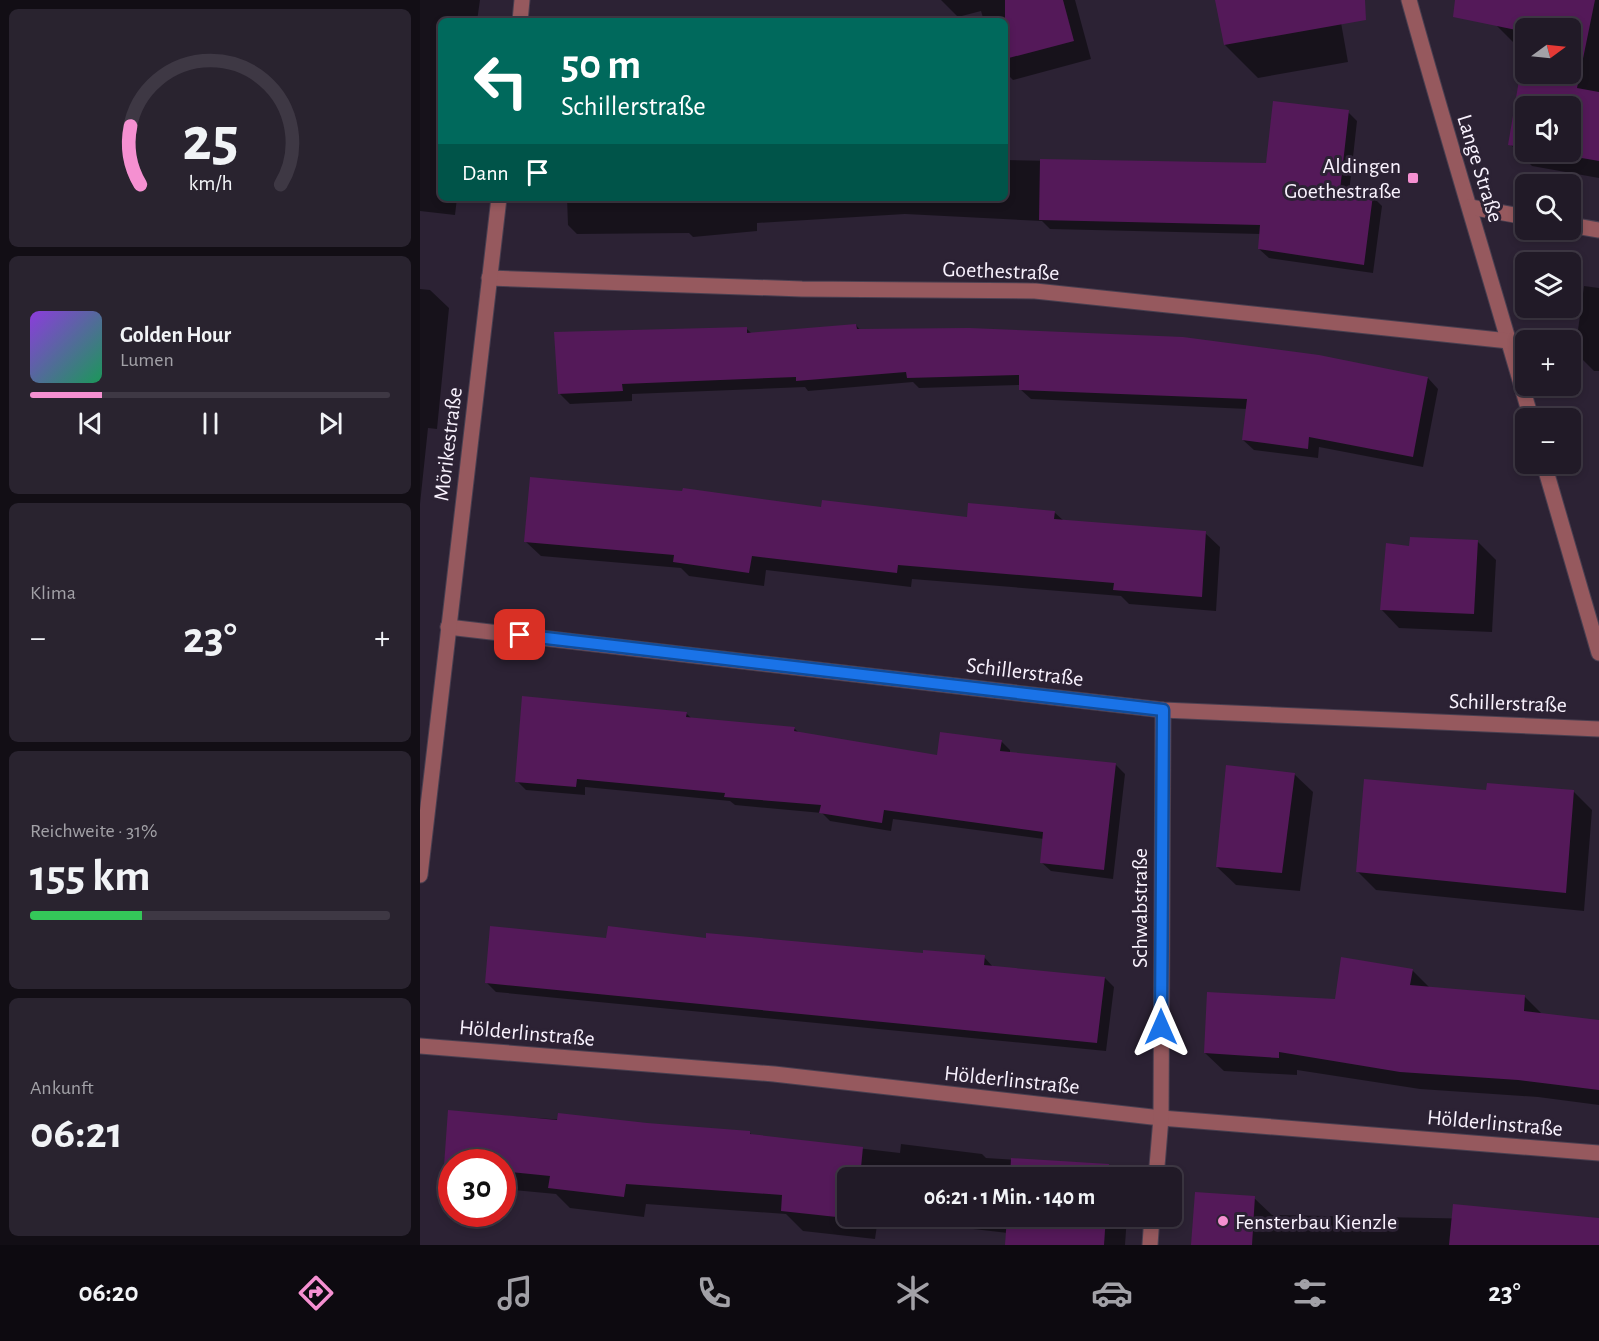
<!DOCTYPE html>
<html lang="de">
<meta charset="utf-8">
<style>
:root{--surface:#211a27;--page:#29232f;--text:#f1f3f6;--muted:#a2a1a7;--line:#3e3844;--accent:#f590d1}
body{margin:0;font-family:"Alegreya Sans",sans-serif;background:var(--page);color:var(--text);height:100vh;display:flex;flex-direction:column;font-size:22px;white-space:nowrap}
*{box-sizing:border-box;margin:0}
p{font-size:20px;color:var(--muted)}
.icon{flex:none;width:33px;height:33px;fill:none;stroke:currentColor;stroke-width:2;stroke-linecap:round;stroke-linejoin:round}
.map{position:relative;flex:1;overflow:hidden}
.drawer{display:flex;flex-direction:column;gap:9px;padding:9px;background:#120e15;width:420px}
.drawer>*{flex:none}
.top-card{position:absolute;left:18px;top:18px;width:570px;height:183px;border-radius:9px;box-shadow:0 3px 9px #0003,0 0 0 2px var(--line);background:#00695c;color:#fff;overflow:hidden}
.needle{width:39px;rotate:75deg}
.controls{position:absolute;left:1095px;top:18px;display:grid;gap:12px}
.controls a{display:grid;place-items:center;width:66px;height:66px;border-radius:9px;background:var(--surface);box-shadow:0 3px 9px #0003,0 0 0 2px var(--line);font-size:30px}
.speed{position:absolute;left:18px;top:1149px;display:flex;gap:12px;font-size:30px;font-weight:700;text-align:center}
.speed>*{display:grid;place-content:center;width:78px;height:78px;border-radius:50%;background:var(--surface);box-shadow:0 3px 9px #0003,0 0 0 2px var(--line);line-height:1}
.speed .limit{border:9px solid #d22;background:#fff;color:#111}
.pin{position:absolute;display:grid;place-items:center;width:51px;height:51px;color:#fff;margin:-26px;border-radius:12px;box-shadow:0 3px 9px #0006}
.me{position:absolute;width:66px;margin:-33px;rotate:0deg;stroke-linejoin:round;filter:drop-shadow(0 0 4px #0008)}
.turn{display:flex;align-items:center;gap:21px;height:126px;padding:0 24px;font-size:27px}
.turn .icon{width:78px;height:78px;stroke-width:2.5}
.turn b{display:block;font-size:42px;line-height:51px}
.then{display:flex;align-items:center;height:57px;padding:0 24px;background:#0003;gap:12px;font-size:22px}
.big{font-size:45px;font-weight:700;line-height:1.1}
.drawer .card{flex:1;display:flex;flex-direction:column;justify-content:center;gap:9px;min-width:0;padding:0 21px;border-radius:9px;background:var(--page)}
.drawer .dial{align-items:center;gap:0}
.dial svg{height:156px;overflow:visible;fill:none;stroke:var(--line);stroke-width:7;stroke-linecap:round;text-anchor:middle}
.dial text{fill:var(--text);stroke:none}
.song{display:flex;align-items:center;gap:18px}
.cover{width:72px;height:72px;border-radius:9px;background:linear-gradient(135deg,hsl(270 70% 55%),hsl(150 70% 35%))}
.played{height:6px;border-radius:3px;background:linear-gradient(90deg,var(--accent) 20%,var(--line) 20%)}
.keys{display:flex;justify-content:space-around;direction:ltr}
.heat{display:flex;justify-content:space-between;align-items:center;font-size:33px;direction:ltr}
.charge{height:9px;border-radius:4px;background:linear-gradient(90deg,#34c759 31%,var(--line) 0)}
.trip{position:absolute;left:417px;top:1167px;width:345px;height:60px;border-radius:9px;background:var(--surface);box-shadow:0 3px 9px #0003,0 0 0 2px var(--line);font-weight:700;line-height:60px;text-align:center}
.tab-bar{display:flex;height:96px;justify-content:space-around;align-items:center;background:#0d0a10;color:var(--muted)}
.tab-bar .icon{width:42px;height:42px}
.tab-bar .on{color:var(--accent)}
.tab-bar b{font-size:27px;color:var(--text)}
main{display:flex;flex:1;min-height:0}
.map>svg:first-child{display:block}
.shadow{fill:#0007;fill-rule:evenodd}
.building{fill:#541959}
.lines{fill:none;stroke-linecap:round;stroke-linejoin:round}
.street-casing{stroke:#493f50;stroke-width:17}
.street{stroke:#96595e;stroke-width:15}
.route-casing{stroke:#114b97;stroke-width:15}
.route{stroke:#1a73e8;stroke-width:10}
.poi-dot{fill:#f590d1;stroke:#2c2234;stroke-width:2}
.labels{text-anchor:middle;stroke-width:6;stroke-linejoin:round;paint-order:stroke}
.poi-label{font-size:22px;fill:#f9f2fe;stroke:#2c2234;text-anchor:end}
.street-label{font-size:22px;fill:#f9f2fe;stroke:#2c2234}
</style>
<main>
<section class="drawer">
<div class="card dial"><svg viewBox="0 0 100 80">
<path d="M14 69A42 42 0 1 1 86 69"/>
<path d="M14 69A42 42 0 0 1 9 39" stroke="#f590d1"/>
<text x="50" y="56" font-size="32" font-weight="700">25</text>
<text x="50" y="72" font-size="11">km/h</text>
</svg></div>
<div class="card">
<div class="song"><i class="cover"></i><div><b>Golden Hour</b><p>Lumen</p></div></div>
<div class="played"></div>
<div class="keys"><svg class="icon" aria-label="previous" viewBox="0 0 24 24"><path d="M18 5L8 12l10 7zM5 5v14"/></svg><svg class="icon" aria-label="pause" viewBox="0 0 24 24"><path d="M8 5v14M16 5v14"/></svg><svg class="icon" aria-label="next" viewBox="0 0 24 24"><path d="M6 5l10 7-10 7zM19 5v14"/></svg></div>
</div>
<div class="card"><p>Klima</p>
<div class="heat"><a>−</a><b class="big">23°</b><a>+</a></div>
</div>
<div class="card"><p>Reichweite · 31%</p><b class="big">155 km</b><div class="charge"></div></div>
<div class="card"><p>Ankunft</p><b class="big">06:21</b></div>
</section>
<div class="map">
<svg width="1179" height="1245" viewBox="0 0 1179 1245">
<rect width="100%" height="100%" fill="#2c2234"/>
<g class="shadow">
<polygon points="0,0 60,0 57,21 21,21 21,198 37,198 35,215 0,211"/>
<polygon points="521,0 655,0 671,59 593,80 585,72 585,21 564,21 561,11 538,17"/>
<polygon points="797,0 917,0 928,62 838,78 805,45"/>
<path d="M1082,0H1179V178L1112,166L1090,144L1105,49L1099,48L1077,26ZM1106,28H1150V74H1106ZM1106,106H1150V152H1106Z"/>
<polygon points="928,112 937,121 929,193 953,197 962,206 953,273 849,258 839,249 841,234 630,229 622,221 485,214 337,223 337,231 273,237 269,233 157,234 148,225 147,198 585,198 585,160 848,165"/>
<polygon points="1164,286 1179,288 1179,371 1174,371 1155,352"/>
<polygon points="0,289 10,290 29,308 17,429 8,428 0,504"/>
<polygon points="436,325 441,331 1008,378 1018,389 1003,467 899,447 898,458 834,450 823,440 827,409 611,399 600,389 600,385 499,388 493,382 388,391 385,387 212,394 212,401 150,404 139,393 326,328 332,334"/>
<polygon points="403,509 548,519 634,512 644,521 785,533 800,547 796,611 709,604 701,596 492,579 491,587 346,570 344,586 269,576 261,568 121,556 106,542"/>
<polygon points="1057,541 1076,560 1072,632 979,628 961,609 991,548"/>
<polygon points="266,713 272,719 374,728 379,733 518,757 581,741 590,750 590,753 696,765 705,774 693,879 631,871 621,862 624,839 473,819 471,831 410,821 402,813 315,805 310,801 165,787 165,795 106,790 97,781"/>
<polygon points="874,774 893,792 880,891 816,885 797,867"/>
<polygon points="1068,792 1154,792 1172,810 1164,911 956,890 937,871"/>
<polygon points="187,939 287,940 564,957 573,967 685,978 694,987 686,1051 76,992 67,983"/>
<polygon points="992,970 1010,988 1104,996 1123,1015 1179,1022 1179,1105 1118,1097 1000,1089 877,1070 877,1075 804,1071 785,1053"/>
<polygon points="30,1112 330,1133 333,1136 480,1153 481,1144 562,1154 566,1158 689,1166 700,1178 428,1178 428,1216 707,1216 705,1245 587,1245 588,1233 458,1218 455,1239 383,1231 366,1214 226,1204 224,1217 150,1208 136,1194 82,1189 82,1162 32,1162 32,1172 25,1166"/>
<polygon points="834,1198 852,1215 1179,1221 1179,1245 773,1245"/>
</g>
<g class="building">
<polygon points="585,0 643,0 654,41 585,59"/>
<polygon points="795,0 945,0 946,20 804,45"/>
<polygon points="1035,0 1175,0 1157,88 1179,92 1179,161 1127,152 1150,152 1150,106 1106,106 1106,148 1088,145 1106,39 1106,74 1150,74 1150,28 1106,28 1106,32 1033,17"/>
<polygon points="853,101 929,110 920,190 953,195 944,265 838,249 840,225 619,220 620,159 846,163"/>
<polygon points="436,324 437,329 549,328 763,337 899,355 1008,377 993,457 889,437 888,449 822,440 827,399 599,390 599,375 487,378 486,372 376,381 376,377 202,384 203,391 138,394 134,332 327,327 327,333"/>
<polygon points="110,477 262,491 263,488 401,507 402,500 547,517 548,503 635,511 634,519 786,531 782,597 693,590 694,583 478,565 477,573 332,556 329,573 253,562 254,555 104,542"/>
<polygon points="990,537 1058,540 1054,614 960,610 966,543 989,546"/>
<polygon points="102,696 267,712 266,717 375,727 374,731 517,755 520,732 582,740 580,751 696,763 684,870 620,863 623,832 464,810 462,823 399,813 401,805 304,797 305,793 157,779 156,787 95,782"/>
<polygon points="806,765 875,773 862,873 796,867"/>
<polygon points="944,779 1066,790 1067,783 1154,790 1146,893 936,872"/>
<polygon points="70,926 186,938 188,926 286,938 286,933 503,953 503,950 565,955 564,965 685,977 677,1043 65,983"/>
<polygon points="921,957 993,969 990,985 1105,995 1104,1011 1179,1020 1179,1090 1098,1080 980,1072 859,1052 859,1058 784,1053 787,992 915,999"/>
<polygon points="28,1110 137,1120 138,1113 227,1123 330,1131 330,1134 443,1147 440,1178 428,1178 428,1216 436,1216 435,1219 361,1211 362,1195 206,1184 204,1197 128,1188 130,1176 82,1171 82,1162 32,1162 32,1167 24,1166"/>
<polygon points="591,1158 689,1164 688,1178 590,1178"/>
<polygon points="775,1192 835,1196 832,1245 771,1245"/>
<polygon points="1033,1204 1179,1218 1179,1245 1029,1245"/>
<polygon points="587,1216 686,1216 684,1245 585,1245"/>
</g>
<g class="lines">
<g class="street-casing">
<g id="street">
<path d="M989,0C1028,140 1071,279 1111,418"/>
<polyline points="100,21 102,0"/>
<polyline points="1050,207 1106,217"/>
<polyline points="1150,225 1179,230"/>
<polyline points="69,278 382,289 615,291 1089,341"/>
<polyline points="1124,464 1179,653"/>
<polyline points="28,627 743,710 1179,729"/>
<polyline points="0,875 79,198"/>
<polyline points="0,1046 354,1074 741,1118 1179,1153"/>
<polyline points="736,1178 741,1118 743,710"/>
<polyline points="730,1245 732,1216"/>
</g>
</g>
<use href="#street" class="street"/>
</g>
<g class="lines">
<g class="route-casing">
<polyline id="route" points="100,635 743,710 741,1027"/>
</g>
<use href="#route" class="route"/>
</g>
<g class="poi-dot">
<rect x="987" y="172" width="12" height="12" rx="3"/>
<circle cx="803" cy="1221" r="6"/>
</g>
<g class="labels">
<g class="poi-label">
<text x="981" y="173">Aldingen<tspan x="981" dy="25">Goethestraße</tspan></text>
<text x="815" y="1229" text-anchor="start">Fensterbau Kienzle</text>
</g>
<g class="street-label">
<text transform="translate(1061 168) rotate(73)" y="8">Lange Straße</text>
<text transform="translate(581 270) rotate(2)" y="8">Goethestraße</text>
<text transform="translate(27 444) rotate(-83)" y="8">Mörikestraße</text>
<text transform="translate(605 671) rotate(7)" y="8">Schillerstraße</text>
<text transform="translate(1088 702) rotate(2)" y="8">Schillerstraße</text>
<text transform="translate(719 908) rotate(-90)" y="8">Schwabstraße</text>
<text transform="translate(107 1032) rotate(5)" y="8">Hölderlinstraße</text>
<text transform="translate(592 1079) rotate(6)" y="8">Hölderlinstraße</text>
<text transform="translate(1075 1122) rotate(5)" y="8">Hölderlinstraße</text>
</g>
</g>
</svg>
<div class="controls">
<a><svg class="needle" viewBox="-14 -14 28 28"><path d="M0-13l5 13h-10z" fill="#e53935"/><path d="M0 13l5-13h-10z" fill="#a2a1a7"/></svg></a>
<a><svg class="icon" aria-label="sound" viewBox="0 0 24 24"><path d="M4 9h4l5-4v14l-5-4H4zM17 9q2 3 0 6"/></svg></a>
<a><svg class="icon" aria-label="search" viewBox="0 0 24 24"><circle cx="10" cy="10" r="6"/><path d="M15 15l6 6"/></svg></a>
<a><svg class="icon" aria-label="layers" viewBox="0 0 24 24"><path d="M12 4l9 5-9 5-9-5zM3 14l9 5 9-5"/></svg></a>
<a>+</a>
<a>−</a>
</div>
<div class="speed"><div class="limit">30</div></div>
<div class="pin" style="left:100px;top:635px;background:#d93025"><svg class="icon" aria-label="arrive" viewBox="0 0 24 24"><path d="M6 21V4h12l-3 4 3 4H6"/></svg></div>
<svg class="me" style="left:741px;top:1027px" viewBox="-20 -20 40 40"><path d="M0-17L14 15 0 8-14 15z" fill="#1a73e8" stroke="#fff" stroke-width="4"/></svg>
<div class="trip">06:21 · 1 Min. · 140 m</div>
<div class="top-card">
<div class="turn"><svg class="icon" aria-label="left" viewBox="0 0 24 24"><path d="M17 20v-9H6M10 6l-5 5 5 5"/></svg><div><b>50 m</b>Schillerstraße</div></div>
<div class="then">Dann<svg class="icon" aria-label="arrive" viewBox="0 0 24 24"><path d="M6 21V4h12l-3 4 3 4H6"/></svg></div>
</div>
</div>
</main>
<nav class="tab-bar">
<b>06:20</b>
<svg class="icon on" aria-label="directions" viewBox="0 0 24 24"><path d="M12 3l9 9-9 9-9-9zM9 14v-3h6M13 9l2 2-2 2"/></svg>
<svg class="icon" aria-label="music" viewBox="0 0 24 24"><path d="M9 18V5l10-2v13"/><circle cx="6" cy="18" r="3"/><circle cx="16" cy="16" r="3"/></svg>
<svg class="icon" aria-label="phone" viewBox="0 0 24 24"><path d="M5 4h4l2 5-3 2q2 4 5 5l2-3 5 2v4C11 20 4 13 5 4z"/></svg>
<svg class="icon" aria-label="climate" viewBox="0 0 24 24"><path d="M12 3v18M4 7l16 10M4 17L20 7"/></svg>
<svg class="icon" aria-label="car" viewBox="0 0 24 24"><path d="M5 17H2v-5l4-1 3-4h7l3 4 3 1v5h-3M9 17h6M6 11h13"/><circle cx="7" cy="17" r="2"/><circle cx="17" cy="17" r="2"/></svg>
<svg class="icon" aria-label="filters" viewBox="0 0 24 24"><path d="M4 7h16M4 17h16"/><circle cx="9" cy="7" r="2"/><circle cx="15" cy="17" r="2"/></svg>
<b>23°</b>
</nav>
